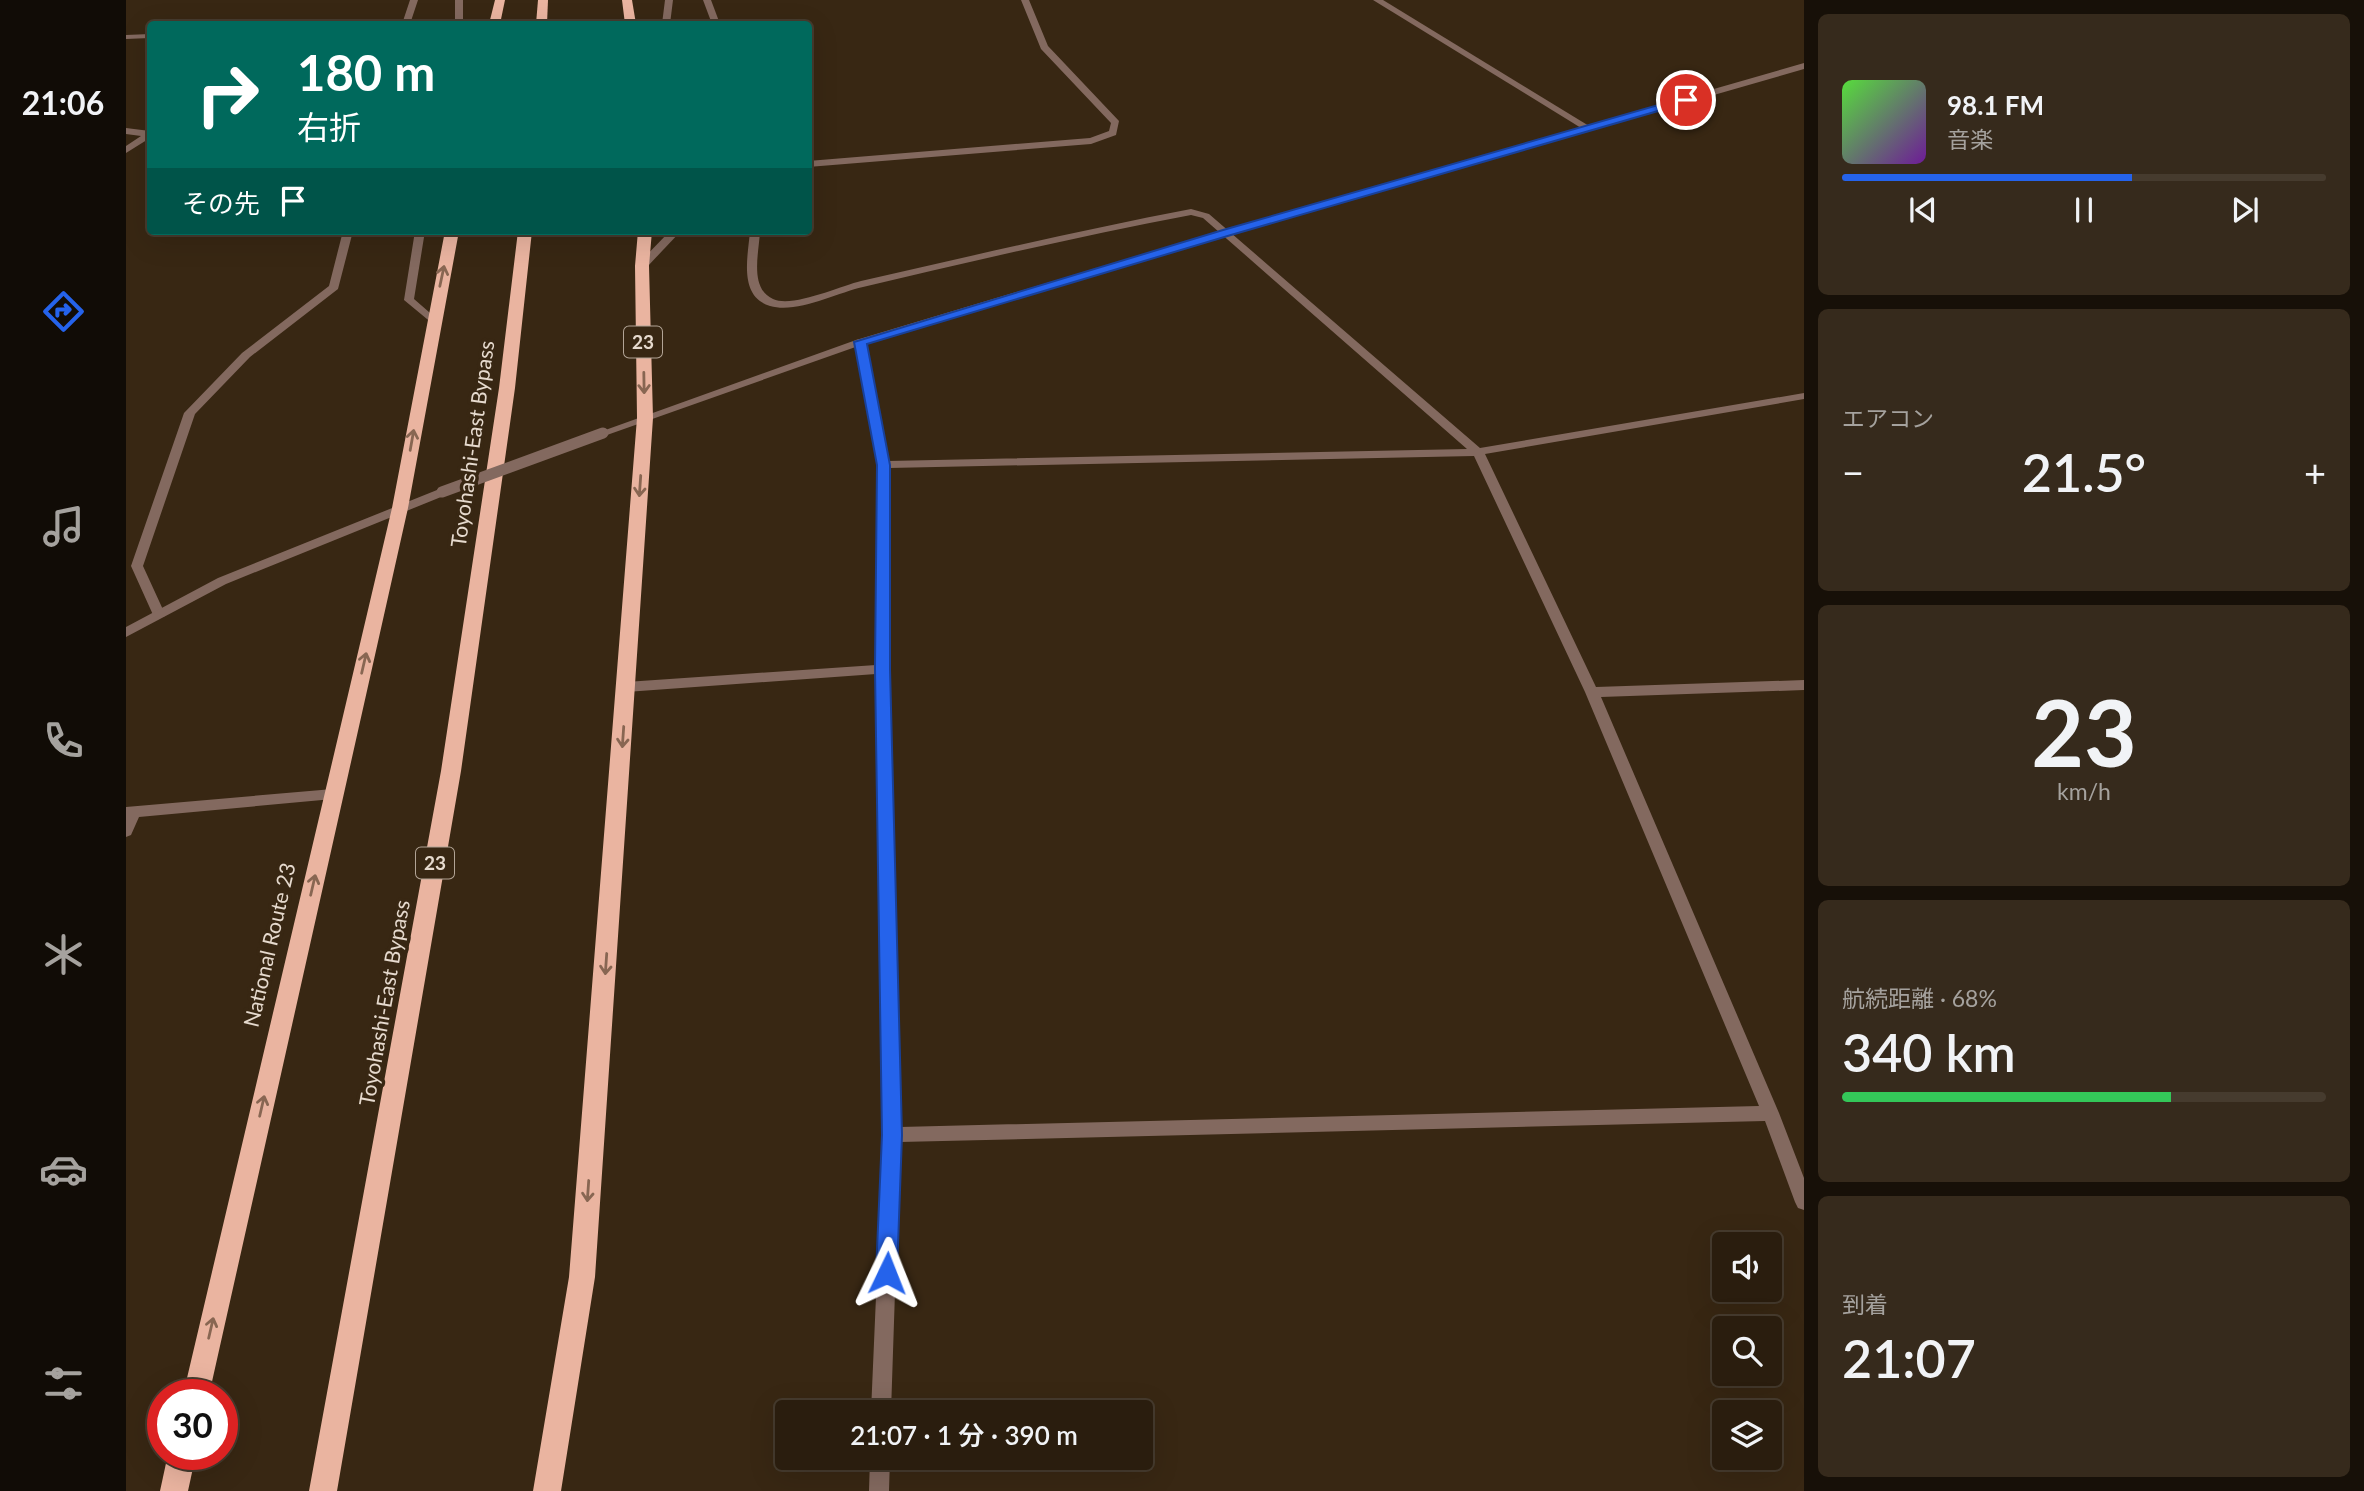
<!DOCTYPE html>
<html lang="ja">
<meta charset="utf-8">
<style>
:root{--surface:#2a1d0e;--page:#362a1c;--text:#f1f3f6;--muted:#a5a29e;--line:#463b2e;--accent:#2563eb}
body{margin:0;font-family:Lato,"Noto Sans JP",sans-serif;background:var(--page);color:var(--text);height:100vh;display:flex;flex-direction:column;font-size:26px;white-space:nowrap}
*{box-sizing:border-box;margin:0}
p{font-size:23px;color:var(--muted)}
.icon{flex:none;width:38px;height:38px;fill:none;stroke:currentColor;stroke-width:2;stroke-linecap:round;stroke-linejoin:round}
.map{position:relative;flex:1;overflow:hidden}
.panel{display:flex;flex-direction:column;gap:14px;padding:14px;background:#171008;width:560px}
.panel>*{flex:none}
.banner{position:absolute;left:21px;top:21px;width:665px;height:214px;border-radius:7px;box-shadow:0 7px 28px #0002,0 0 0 2px var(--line);background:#00695c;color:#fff;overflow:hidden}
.tools{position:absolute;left:1586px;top:1232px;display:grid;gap:14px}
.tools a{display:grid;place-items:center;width:70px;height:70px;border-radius:7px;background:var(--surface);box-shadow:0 7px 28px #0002,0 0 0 2px var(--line);font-size:35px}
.speed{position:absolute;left:21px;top:1379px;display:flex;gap:14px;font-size:35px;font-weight:700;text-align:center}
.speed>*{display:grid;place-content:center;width:91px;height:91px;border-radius:50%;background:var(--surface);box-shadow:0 7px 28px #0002,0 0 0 2px var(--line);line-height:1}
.speed .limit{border:10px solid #d22;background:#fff;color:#111}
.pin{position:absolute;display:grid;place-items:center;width:60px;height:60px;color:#fff;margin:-30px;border:4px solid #fff;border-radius:50%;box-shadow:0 2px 7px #0007}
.me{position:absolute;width:77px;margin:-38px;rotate:2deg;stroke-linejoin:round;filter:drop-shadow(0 0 5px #0008)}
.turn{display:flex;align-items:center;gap:24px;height:147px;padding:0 35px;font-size:32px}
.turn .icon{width:91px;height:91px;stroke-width:2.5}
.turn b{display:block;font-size:49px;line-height:60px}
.then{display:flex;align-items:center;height:66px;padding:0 35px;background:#0003;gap:14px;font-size:26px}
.big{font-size:52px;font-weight:600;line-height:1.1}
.panel .widget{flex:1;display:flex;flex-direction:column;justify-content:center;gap:10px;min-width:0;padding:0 24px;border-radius:10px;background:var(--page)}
.panel .dial{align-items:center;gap:0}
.dial b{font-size:91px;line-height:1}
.song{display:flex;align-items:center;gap:21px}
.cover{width:84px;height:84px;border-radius:10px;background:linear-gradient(135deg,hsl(110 70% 55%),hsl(280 70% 35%))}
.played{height:7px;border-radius:4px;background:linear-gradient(90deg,var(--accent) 60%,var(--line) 60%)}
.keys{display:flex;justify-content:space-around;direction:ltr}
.heat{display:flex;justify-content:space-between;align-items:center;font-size:38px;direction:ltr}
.charge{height:10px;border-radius:5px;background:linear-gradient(90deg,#34c759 68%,var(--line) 0)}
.trip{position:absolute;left:649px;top:1400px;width:378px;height:70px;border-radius:7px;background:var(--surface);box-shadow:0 7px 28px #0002,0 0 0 2px var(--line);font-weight:600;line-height:70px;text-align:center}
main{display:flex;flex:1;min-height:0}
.tab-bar{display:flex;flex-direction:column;width:126px;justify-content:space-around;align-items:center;background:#110c06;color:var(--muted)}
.tab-bar .icon{width:49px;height:49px}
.tab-bar .active{color:var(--accent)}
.tab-bar b{font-size:32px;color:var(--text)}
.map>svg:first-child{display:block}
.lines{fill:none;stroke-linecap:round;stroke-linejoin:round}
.minor{fill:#83695f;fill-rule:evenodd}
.tertiary{fill:#83695f;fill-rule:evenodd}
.trunk{fill:#eab4a0;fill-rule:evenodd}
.tertiary-bridge{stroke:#83695f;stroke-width:11}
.oneway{stroke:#886652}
.route{fill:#2563eb;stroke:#184099;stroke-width:2}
.labels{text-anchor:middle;stroke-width:7;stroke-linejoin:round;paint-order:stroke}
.shield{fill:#382713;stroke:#b2a496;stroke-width:2}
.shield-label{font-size:19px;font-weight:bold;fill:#e6dace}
.street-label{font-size:21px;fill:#e6dace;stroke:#382713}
</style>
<main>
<nav class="tab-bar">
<b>21:06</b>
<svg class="icon active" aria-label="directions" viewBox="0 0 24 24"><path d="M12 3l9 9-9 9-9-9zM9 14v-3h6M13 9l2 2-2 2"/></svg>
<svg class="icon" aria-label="music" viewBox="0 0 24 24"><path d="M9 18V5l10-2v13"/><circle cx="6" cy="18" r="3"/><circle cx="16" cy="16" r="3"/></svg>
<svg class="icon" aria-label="phone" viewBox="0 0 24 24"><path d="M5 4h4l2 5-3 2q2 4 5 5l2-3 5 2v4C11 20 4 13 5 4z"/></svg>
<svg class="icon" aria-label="climate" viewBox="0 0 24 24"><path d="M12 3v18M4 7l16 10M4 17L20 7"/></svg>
<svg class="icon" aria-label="car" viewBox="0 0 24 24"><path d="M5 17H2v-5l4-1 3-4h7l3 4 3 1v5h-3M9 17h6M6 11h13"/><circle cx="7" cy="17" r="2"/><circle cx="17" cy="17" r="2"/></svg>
<svg class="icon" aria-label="filters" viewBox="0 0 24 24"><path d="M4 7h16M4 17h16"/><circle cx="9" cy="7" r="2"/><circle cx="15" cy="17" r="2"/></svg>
</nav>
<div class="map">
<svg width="1678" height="1491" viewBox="0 0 1678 1491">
<rect width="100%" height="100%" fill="#382713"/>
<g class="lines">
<g class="minor">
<polygon points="284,0 292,0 284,24 276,24"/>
<rect x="329" y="0" width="8" height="24"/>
<polygon points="539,0 547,0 544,24 536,24"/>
<polygon points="577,0 585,0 594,24 586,24"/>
<polygon points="895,0 903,0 922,46 993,121 990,135 965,144 682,167 682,161 964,138 983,131 985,123 915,49"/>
<polygon points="1247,0 1257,0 1468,129 1460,131"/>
<polygon points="24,34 24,38 0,39 0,35"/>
<polygon points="0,128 24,131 24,138 0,153 0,146 15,136 0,134"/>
<path d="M1065,209L1083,214L1354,448L1678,393V399L1359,454L1470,687L1678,680V690L1475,697L1653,1113L1678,1178V1210L1672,1208L1669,1202L1639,1121L774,1142L765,1412H745L757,1135L750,674L500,692L493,687L500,682L750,665L751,465L729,342L730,340L734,339L739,342L762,461L1341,449L1077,218L1065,215C955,236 846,261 737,287C710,293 671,314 644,306C612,296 622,256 624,231H634C633,253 623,288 647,299C667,308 714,286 735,281C845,256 955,230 1065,209ZM1348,456L1459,692L1633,1106L774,1127L764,669L763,468Z"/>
<polygon points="217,231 227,231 212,289 124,357 69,414 17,566 39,614 38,617 28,617 5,566 58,413 116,353 203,286"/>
<polygon points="289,231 299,231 288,299 311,319 311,323 307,324 278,300"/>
<polygon points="544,231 555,231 520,268 512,268 512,264"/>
<polygon points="207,789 212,790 214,794 212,798 207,799 13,817 5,835 0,837 0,807"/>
<polygon points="744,1458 764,1458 763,1491 743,1491"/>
</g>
<g class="tertiary">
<polygon points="1678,63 1678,69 1104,234 738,344 481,435 477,436 471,433 730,340 1098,230"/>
<polygon points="316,488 322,492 320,495 100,584 0,637 0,627 92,578"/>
</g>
<g class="trunk">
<polygon points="369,0 379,0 374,24 363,24"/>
<polygon points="412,0 422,0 421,24 410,24"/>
<polygon points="496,0 506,0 510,24 499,24"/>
<polygon points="319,231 333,231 282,508 83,1395 57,1395 266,508"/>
<polygon points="392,231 406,231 389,388 335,771 211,1491 183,1491 315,771 373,388"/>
<polygon points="512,231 526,231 523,266 527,418 469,1277 435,1491 407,1491 443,1277 511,418 509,266"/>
<polygon points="42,1454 70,1454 62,1491 34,1491"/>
</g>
<polyline class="tertiary-bridge" points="316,492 477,433"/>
</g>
<defs><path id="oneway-shaft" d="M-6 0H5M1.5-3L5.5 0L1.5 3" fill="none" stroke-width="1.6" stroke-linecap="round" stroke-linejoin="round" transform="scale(1.75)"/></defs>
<g class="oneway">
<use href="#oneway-shaft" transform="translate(316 276) rotate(-78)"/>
<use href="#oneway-shaft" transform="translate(518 383) rotate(89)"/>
<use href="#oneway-shaft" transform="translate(286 440) rotate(-80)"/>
<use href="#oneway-shaft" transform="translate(514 486) rotate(94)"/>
<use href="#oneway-shaft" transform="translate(238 663) rotate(-77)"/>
<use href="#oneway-shaft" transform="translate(497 737) rotate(94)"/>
<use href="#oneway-shaft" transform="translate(187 885) rotate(-77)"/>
<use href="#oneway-shaft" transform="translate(480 964) rotate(94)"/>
<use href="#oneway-shaft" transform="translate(136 1106) rotate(-77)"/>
<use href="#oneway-shaft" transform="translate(462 1191) rotate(94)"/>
<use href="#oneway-shaft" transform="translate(85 1328) rotate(-77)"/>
</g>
<polygon class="route" points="1560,97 1565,100 1563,102 1105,235 741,344 764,465 764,669 776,1135 771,1273 768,1280 761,1283 753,1280 750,1273 756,1135 749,669 751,465 728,342 1097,230"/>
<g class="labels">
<g class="shield">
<rect x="498" y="326.5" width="38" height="31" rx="5"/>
<rect x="290" y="847.5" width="38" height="31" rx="5"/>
</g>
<g class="shield-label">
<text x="517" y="349">23</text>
<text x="309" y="870">23</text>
</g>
<g class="street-label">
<text transform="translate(347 444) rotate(-82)" y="7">Toyohashi-East Bypass</text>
<text transform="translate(144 945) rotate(-77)" y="7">National Route 23</text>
<text transform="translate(259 1003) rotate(-80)" y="7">Toyohashi-East Bypass</text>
</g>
</g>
</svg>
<div class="tools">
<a><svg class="icon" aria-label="sound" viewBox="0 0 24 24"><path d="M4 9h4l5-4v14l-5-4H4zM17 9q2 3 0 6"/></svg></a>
<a><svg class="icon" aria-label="search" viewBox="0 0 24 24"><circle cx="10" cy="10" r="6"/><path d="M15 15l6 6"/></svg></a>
<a><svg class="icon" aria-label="layers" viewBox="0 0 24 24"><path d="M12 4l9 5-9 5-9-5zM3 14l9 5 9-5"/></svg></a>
</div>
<div class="speed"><div class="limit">30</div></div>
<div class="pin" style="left:1560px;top:100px;background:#d93025"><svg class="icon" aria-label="arrive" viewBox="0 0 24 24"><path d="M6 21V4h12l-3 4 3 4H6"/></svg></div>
<svg class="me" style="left:761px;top:1273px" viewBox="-20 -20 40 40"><path d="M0-17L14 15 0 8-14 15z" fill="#2563eb" stroke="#fff" stroke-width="4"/></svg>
<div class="trip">21:07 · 1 分 · 390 m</div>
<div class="banner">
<div class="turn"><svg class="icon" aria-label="right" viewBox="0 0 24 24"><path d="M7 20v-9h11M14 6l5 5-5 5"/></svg><div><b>180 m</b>右折</div></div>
<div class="then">その先<svg class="icon" aria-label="arrive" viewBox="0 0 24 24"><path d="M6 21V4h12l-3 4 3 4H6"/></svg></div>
</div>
</div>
<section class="panel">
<div class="widget">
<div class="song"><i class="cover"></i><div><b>98.1 FM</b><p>音楽</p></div></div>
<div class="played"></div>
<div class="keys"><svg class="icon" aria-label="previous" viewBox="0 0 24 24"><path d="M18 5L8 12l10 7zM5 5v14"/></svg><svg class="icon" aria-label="pause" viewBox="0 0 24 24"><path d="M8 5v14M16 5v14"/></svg><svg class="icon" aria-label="next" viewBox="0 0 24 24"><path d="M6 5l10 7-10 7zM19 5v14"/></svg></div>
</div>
<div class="widget"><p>エアコン</p>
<div class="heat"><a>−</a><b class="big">21.5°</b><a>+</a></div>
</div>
<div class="widget dial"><b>23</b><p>km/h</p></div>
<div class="widget"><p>航続距離 · 68%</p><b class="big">340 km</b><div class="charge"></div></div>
<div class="widget"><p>到着</p><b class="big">21:07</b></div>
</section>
</main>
